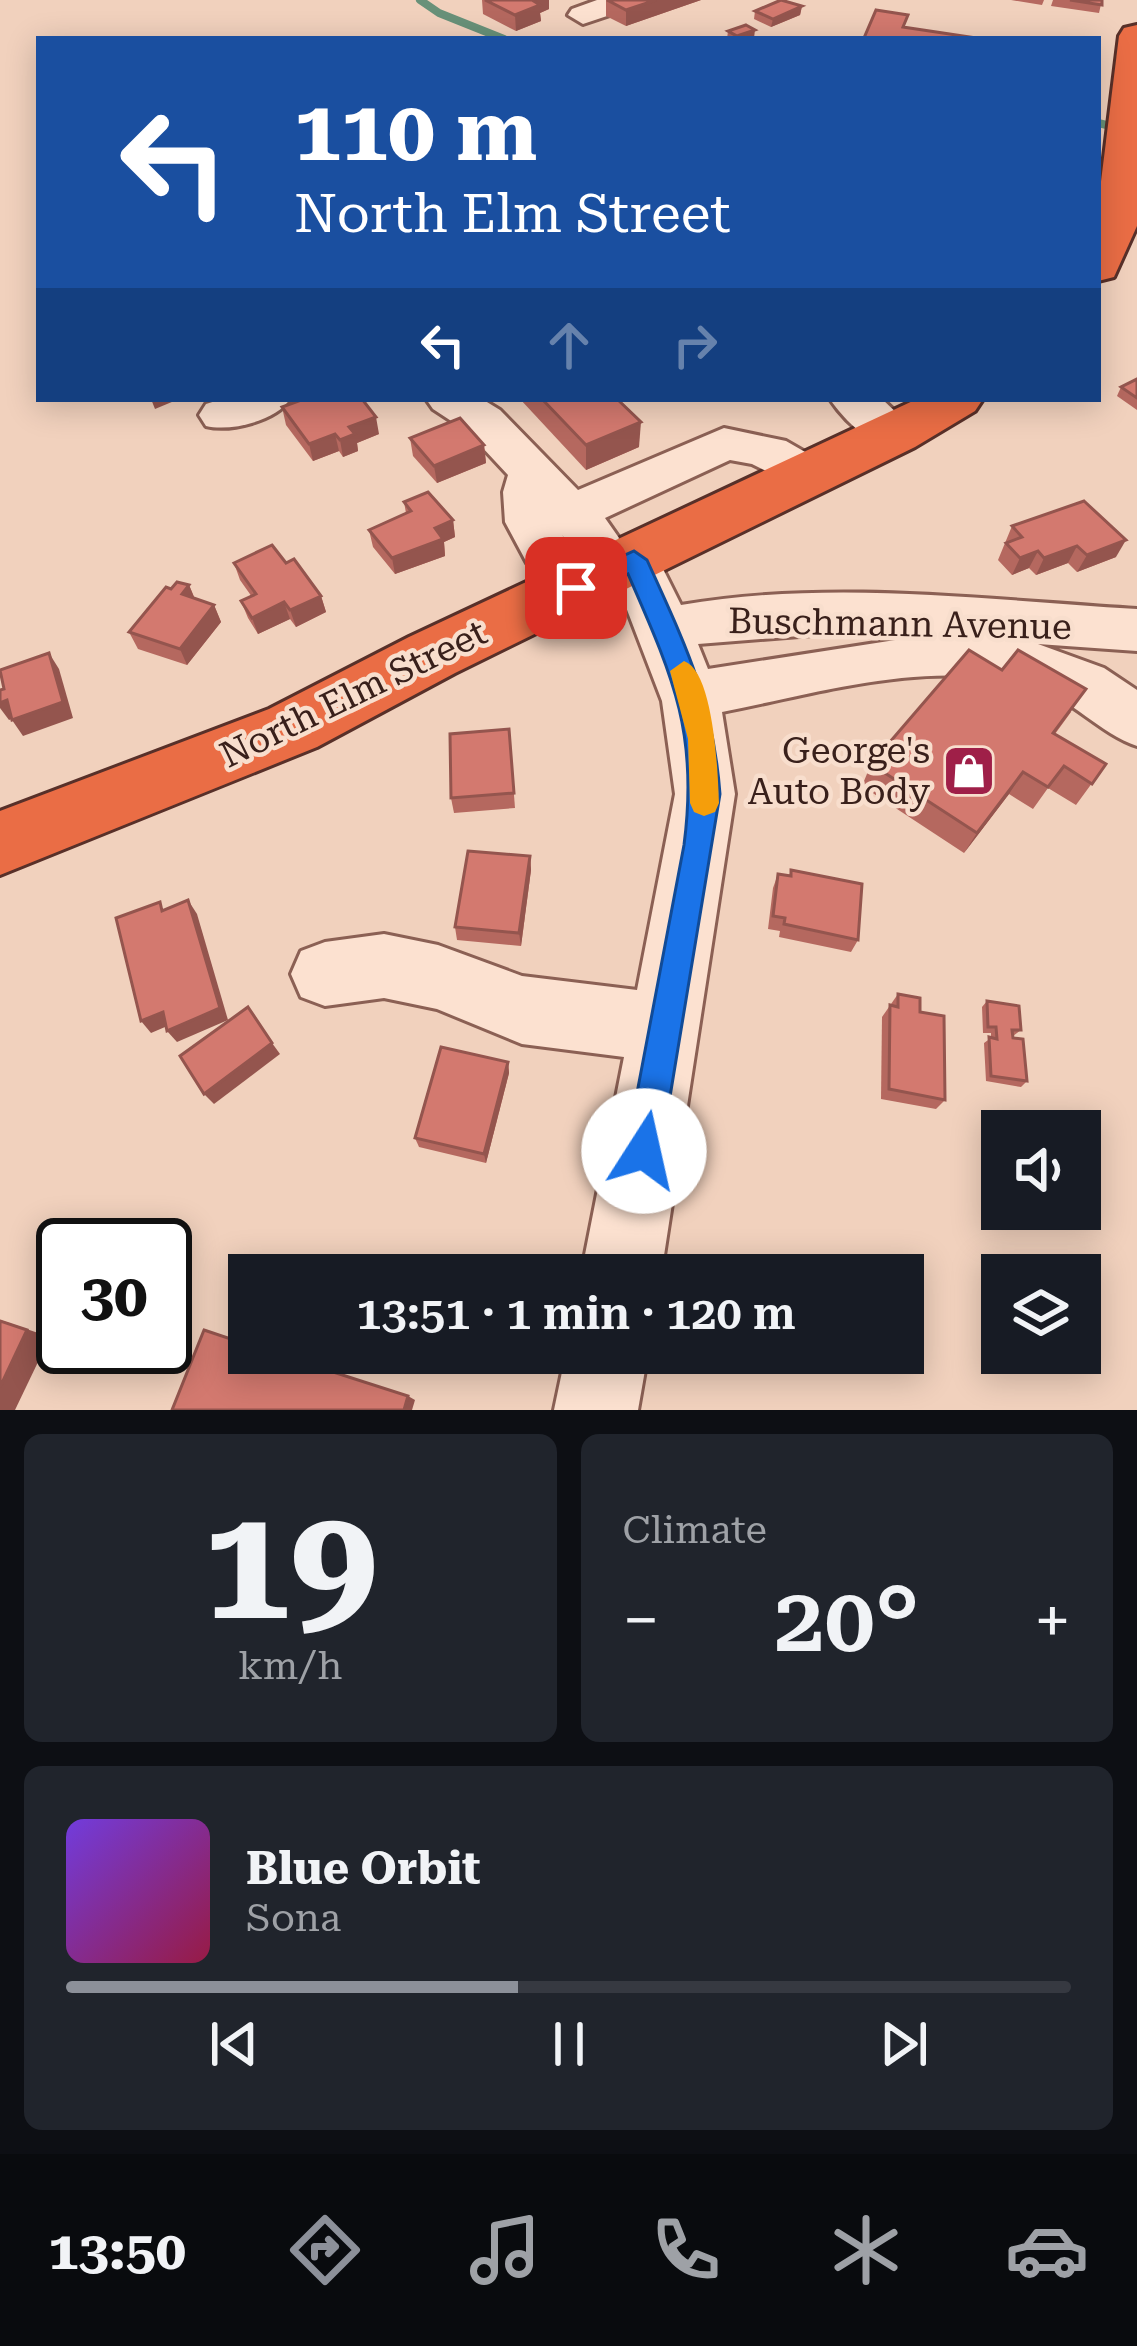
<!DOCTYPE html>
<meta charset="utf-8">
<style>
:root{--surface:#171b24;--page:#20242c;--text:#f1f3f6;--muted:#9ea1a6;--line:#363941;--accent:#8c9099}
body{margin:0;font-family:"Roboto Serif",serif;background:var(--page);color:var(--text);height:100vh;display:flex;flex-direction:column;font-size:45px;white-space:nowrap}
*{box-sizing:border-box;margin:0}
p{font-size:39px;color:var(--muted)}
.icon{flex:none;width:66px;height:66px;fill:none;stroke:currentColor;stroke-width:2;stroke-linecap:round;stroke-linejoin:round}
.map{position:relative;height:1410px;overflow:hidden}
.side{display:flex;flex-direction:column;gap:24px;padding:24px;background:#0d0f14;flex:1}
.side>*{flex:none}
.banner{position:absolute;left:36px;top:36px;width:1065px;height:366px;border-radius:0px;box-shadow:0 6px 30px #0003;background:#1a4fa0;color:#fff;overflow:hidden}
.controls{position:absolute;left:981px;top:1110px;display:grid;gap:24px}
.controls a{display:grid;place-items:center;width:120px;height:120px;border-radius:0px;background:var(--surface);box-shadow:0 6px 30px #0003;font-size:60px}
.speed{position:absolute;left:36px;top:1218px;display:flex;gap:24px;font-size:60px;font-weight:700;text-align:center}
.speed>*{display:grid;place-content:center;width:156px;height:156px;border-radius:50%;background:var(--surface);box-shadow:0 6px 30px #0003;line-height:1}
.speed .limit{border:6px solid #111;border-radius:18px;background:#fff;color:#111}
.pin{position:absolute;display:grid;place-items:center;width:102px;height:102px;color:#fff;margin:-51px;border-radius:24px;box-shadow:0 6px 18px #0006}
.me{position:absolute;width:132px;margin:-66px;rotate:10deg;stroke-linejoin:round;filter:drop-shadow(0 0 9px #0008)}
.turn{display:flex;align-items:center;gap:42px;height:252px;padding:0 60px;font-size:54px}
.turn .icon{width:156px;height:156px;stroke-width:2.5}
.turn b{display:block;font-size:84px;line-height:102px}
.lanes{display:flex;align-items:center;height:114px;padding:0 60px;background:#0003;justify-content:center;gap:60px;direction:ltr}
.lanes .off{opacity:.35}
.big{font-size:90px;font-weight:600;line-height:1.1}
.side .tile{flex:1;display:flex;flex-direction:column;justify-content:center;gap:18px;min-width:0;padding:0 42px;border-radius:18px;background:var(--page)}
.side .dial{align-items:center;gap:0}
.dial b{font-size:156px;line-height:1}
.song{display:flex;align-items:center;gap:36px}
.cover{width:144px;height:144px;border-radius:18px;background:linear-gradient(135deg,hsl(260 70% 55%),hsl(340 70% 35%))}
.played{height:12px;border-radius:6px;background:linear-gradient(90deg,var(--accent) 45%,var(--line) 45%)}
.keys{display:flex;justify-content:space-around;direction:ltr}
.heat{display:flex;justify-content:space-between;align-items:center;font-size:66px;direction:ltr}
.side .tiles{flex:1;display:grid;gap:24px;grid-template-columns:1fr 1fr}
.tile:last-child{grid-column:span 2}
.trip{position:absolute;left:228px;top:1254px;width:696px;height:120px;border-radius:0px;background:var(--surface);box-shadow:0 6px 30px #0003;font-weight:600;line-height:120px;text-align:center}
.tab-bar{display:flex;height:192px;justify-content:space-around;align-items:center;background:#090b0e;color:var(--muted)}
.tab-bar .icon{width:84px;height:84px}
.tab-bar .active{color:var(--accent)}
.tab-bar b{font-size:54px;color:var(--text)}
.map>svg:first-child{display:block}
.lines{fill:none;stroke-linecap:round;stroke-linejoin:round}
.stream{stroke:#689179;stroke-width:8}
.minor-casing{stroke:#8b6054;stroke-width:6}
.highway-casing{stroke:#583029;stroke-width:6}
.minor{fill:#fce1d0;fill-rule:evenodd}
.highway{fill:#ea6d45;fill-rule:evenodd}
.wall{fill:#b5685f}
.shaded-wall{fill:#94554e}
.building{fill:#d3796f;stroke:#94554e;stroke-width:3}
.route{fill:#1a73e8;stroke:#114b97;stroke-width:3}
.slow{fill:#f59e0b}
.labels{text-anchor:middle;stroke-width:9;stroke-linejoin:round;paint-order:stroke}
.street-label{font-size:36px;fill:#39201b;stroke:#f8decd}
.poi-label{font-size:36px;fill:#39201b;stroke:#f8decd;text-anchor:end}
</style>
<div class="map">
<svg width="1137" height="1410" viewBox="0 0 1137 1410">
<rect width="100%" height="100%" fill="#f1d1bd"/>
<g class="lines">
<g class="stream">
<polyline points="420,0 439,13 504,39"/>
<polyline points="1098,123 1137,132"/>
</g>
<g class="minor-casing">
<g id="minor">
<polygon points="597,0 641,0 637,6 583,24 568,15 572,9"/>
<path d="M222,399H290C276,421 230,432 206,426L199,415L206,404Z"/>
<path d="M426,399H482L500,410L578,490L724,428L786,441L826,464L833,476L826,488L809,492L752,464L730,460L605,518L619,538L612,551C588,558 578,553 562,535L602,588L595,602L576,608L557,602L527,563L505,522L503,492L508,475L468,432L433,409Z"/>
<path d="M830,399H882L919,434L912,445C880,454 848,426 830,399Z"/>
<path d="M634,541L652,547L681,605C832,579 986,600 1137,609V651L1038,644L1104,668L1137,690V746C1099,733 1073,699 1033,687C934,657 819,693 722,712L735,794L661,1275H581L624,1057L522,1044L437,1009L384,998L325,1006L301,997L291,974L301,951L325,942L384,934L438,945L522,976L637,990L675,794L662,701L608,560L616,547ZM837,633L921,636L708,669L698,644Z"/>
<polygon points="566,1353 648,1353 638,1410 554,1410"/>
</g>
</g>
<g class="highway-casing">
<g id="highway">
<polygon points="1137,25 1137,226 1114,277 1098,281 1098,206 1119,36 1124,28"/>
<polygon points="917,399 983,399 975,411 915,447 455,673 317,747 0,875 0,811 269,709 409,637"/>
</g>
</g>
<use href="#minor" class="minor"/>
<use href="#highway" class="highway"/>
</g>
<g class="wall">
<polygon points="482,0 549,0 549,9 540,13 541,21 516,31 483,14"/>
<polygon points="606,0 701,0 626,26 606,16"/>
<polygon points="1011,0 1044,0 1042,5"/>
<polygon points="1053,0 1102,0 1099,13 1051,6"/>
<polygon points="802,6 800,15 771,27 754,19 755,11"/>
<polygon points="728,31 754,38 727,39"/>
<polygon points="1137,379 1137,410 1117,396 1121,387"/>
<polygon points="520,399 617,399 639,447 586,470"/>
<polygon points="282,407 379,434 357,443 358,451 343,457 339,451 313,461 286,425"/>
<polygon points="410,438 484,445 486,463 437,483 413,456"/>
<polygon points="404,502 453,520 455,537 444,542 445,556 395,574 373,547 369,530 406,513"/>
<polygon points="1012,526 1116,557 1077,572 1068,563 1036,575 1029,568 1012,575 998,560"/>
<polygon points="234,563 286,563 321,596 326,612 296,627 290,619 258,634 248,618 241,601 252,597 240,580"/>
<polygon points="189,585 195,599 214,605 221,622 187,665 138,649 129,632 171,589"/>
<polygon points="1002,670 1071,712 1055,734 1106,764 1076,805 1048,788 1033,809 1009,794 964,853 862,786 871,764"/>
<polygon points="509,729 515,808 454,813 451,798"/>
<polygon points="530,856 531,870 521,946 457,940 455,927"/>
<polygon points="791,870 858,940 851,952 779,937 780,931 768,929 773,888 778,874 789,876"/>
<polygon points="898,994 920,1012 945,1100 936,1109 881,1099 882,1017"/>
<polygon points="987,1001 1021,1030 1013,1036 1027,1081 1021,1087 986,1081 984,1043 991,1038 991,1033 983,1033 982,1007"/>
<polygon points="508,1062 509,1073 486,1163 419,1147 415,1138"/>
</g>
<g class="shaded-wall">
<polygon points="531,0 549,0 549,9 540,13 541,21 516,31 515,15"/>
<polygon points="656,0 701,0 626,26 626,10"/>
<polygon points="802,6 800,15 771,27 773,19"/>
<polygon points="755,30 754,38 737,39 737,36"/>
<polygon points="151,399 179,399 155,409"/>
<polygon points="376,417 379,434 357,443 358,451 343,457 340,440 349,427"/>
<polygon points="641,422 639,447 586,470 586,445"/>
<polygon points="335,434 339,451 313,461 309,444"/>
<polygon points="484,445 486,463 437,483 434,466"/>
<polygon points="453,520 455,537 444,542 445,556 395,574 392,558 435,528"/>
<polygon points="1126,540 1116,557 1077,572 1087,555"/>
<polygon points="1077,546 1068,563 1036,575 1044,558"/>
<polygon points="1038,551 1029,568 1012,575 1020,558"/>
<polygon points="189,585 196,602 182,594"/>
<polygon points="321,596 326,612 296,627 290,610"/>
<polygon points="284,602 290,619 258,634 252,618"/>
<polygon points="214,605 221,622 187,665 180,649"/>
<polygon points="49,653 59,669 73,718 23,736 12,720"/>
<polygon points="7,700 19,716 9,720 0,708 0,703"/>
<polygon points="1023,772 1009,794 964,853 977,833"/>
<polygon points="530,856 531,870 521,946 519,933"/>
<polygon points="188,900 197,914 228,1020 177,1042 167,1031"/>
<polygon points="163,1012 172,1024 151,1033 141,1021"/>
<polygon points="272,1043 280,1054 214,1104 204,1094"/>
<polygon points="508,1062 509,1073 486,1163 484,1154"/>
<polygon points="0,1320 50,1337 15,1410 0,1410"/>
<polygon points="408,1396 415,1400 412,1410 404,1410"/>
</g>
<g class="building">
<polygon points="485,0 532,0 540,5 515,15"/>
<polygon points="607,0 656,0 626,10"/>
<polygon points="781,0 802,6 773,19 755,11"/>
<polygon points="1070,0 1102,0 1102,5"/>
<polygon points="876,10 908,15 903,27 983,39 864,38"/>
<polygon points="746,25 755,30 737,36 728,31"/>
<polygon points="1137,379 1137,398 1121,387"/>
<polygon points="304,399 362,399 376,417 349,427 355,434 340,440 335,434 309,444 282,407"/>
<polygon points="542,399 617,399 641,422 586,445"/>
<polygon points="460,418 484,445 434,466 410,438"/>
<polygon points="428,492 453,520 435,528 443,539 392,558 369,530 411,511 404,502"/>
<polygon points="1084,501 1126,540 1087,555 1077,546 1044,558 1038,551 1020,558 1006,543 1022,537 1012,526"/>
<polygon points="272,545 286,563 294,559 321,596 290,610 284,602 252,618 241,601 256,594 234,563"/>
<polygon points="177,582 189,585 182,594 214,605 180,649 129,632 166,587 171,589"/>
<polygon points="969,650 1002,670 1018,650 1086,689 1053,733 1106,764 1092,784 1064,766 1048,787 1023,772 977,833 871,764"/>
<polygon points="49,653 63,702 12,720 7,700 0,703 0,690 4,689 0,670"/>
<polygon points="509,729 514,793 451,798 450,734"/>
<polygon points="468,851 530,856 519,933 455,927"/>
<polygon points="791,870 862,884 858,940 784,924 785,918 773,916 778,874 791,876"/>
<polygon points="188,900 220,1008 167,1031 163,1012 141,1021 116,918 160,902 162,911"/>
<polygon points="898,994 920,998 920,1012 944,1016 945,1100 889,1089 890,1005 898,1007"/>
<polygon points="987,1001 1019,1006 1021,1030 1012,1030 1013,1038 1023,1039 1027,1081 991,1076 989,1037 997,1039 996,1027 988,1027"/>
<polygon points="248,1007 272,1043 204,1094 180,1056"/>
<polygon points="441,1047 508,1062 484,1154 415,1138"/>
<polygon points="0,1321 27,1330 0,1387"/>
<polygon points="204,1330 249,1345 249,1353 274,1353 408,1396 404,1410 172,1410"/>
</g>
<path class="route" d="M634,551L647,560C685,644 713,700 720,794L661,1151L656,1164L644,1169L631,1164L626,1151L684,845C699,732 672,675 628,574L576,597L563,588L567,581Z"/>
<path class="slow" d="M684,661C714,671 718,774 719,803L715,812L704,816L694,812L690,803L688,739L670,671Z"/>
<defs>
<g id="shop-square" transform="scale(2.7)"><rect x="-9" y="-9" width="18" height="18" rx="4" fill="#9f1f48" stroke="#f8decd"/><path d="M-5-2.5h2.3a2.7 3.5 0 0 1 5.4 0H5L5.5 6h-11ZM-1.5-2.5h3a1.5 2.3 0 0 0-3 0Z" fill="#fff"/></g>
</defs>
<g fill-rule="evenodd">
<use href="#shop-square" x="969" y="771"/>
</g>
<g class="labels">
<g class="street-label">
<text transform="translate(900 623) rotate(1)" y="13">Buschmann Avenue</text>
<text transform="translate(353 693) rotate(-26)" y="13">North Elm Street</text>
</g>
<g class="poi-label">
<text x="930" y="763">George's<tspan x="930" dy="41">Auto Body</tspan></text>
</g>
</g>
</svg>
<div class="controls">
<a><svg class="icon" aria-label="sound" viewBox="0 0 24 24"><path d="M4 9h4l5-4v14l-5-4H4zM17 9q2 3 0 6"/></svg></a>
<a><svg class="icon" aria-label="layers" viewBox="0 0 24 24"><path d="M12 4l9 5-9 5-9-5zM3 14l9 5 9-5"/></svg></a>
</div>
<div class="speed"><div class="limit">30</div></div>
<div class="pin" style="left:576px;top:588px;background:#d93025"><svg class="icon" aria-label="arrive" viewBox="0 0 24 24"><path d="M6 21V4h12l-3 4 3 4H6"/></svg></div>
<svg class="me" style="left:644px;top:1151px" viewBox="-20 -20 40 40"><circle r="19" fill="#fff"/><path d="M0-13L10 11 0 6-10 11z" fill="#1a73e8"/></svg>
<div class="trip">13:51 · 1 min · 120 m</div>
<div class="banner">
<div class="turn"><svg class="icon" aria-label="left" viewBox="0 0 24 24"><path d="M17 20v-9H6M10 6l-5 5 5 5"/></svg><div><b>110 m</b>North Elm Street</div></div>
<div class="lanes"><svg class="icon" aria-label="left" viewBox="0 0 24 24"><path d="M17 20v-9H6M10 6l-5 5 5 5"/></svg><svg class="icon off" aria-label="ahead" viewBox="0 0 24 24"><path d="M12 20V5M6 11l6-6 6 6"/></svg><svg class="icon off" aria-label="right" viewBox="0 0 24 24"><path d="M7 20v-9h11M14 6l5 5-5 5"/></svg></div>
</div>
</div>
<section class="side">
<div class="tiles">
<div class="tile dial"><b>19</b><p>km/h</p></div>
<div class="tile"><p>Climate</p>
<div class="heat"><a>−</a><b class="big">20°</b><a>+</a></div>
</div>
<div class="tile">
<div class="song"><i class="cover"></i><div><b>Blue Orbit</b><p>Sona</p></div></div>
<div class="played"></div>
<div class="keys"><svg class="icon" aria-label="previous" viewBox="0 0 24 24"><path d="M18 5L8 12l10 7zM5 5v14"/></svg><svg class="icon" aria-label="pause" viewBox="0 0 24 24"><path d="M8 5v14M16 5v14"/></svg><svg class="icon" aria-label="next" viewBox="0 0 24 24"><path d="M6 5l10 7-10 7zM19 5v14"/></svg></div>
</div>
</div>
</section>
<nav class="tab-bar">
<b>13:50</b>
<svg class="icon active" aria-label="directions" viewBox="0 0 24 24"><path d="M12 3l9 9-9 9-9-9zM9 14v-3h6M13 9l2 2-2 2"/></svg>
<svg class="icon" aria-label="music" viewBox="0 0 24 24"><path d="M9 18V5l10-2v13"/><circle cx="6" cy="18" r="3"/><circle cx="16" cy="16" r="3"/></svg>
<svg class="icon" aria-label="phone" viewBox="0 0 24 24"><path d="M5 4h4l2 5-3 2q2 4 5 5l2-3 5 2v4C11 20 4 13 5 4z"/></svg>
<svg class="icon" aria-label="climate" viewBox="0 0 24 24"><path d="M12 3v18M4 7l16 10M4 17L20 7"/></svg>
<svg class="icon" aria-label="car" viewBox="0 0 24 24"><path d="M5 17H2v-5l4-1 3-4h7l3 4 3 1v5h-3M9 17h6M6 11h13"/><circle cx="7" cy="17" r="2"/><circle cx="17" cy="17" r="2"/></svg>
</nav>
